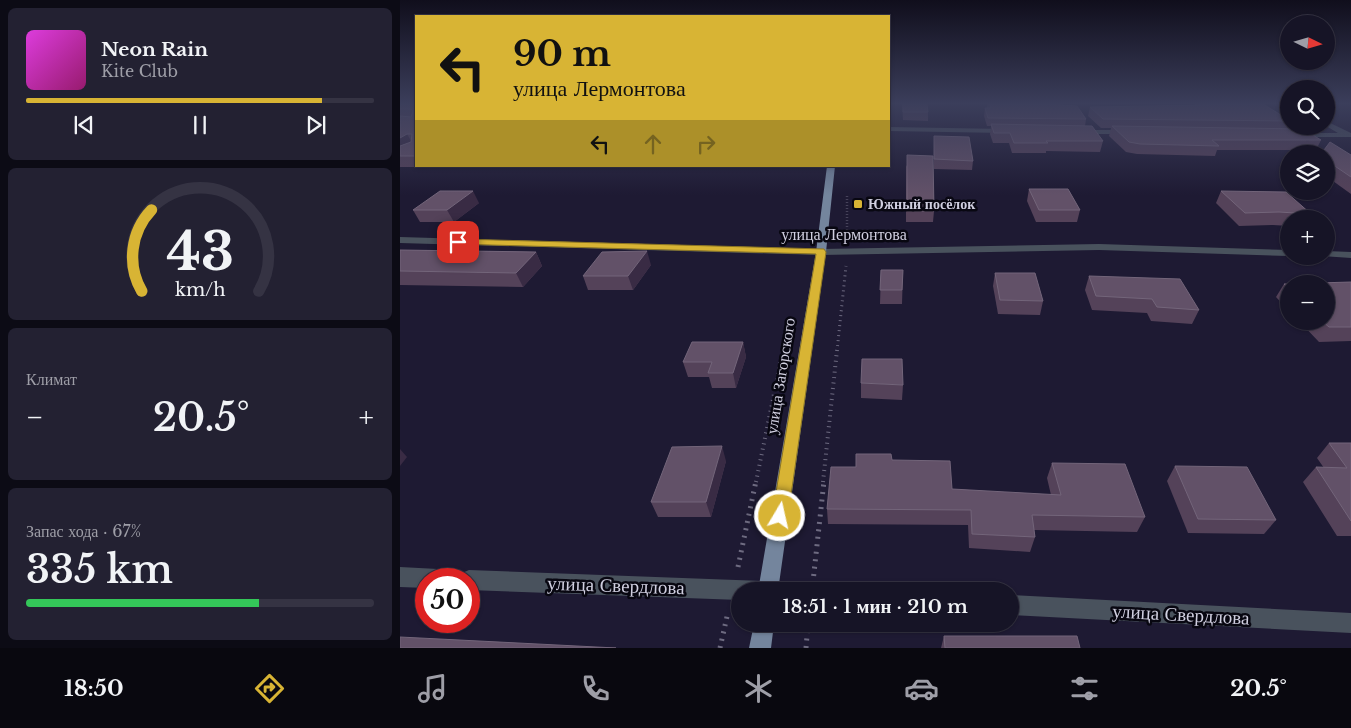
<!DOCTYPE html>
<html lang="ru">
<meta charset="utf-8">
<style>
:root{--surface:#161426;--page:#232132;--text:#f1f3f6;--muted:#9e9ea7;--line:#353343;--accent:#d8b434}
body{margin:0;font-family:"Libre Baskerville",serif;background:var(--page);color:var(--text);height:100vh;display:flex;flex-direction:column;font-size:19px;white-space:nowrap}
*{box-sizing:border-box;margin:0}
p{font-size:16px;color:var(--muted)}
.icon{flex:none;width:28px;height:28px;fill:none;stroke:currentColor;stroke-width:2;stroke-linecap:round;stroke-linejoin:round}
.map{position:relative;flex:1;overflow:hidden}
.side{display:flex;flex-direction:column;gap:8px;padding:8px;background:#0c0b15;width:400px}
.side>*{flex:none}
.top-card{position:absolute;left:15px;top:15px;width:475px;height:152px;border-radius:0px;box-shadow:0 1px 4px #0004,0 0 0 1px var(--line);background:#d8b434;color:#111;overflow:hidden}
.needle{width:32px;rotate:95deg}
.fabs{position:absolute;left:880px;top:15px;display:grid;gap:10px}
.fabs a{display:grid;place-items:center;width:55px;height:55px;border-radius:50%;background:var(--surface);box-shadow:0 1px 4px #0004,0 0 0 1px var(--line);font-size:25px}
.speed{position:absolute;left:15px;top:568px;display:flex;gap:10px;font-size:25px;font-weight:700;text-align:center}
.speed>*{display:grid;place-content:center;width:65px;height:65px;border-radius:50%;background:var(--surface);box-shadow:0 1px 4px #0004,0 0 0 1px var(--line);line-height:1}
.speed .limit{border:8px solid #d22;background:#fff;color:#111}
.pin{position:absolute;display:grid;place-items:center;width:42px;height:42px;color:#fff;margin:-21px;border-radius:10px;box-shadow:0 2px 8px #0006}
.me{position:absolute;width:55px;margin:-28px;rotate:9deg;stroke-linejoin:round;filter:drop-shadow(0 0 4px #0008)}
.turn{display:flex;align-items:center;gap:18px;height:105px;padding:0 15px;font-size:22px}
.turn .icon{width:65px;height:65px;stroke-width:2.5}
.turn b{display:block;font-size:35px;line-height:42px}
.lanes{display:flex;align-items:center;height:48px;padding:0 15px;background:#0003;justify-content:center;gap:25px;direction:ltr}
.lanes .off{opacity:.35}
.big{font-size:38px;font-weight:600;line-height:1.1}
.side .tile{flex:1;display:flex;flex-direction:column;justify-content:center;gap:8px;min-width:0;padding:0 18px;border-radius:8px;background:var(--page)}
.side .dial{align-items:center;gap:0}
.dial svg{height:130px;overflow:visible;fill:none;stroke:var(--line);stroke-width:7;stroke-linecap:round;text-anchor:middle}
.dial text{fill:var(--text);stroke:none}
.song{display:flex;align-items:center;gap:15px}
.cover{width:60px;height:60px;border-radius:8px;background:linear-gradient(135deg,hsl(300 70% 55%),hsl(320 70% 35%))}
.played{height:5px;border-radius:2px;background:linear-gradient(90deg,var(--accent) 85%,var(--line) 85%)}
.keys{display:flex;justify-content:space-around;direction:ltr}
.heat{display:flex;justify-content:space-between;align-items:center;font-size:28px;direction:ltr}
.charge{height:8px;border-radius:4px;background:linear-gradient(90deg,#34c759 67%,var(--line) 0)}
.trip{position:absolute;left:331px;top:582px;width:288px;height:50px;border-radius:25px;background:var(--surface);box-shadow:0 1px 4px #0004,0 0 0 1px var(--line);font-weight:600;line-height:50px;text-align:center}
.menu{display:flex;height:80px;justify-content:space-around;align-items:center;background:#09080f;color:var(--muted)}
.menu .icon{width:35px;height:35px}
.menu .on{color:var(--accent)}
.menu b{font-size:22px;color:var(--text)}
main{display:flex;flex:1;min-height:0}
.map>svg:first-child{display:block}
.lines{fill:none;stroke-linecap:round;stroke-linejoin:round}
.path-far3{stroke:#6e6b81;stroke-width:2.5;stroke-dasharray:0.5 2.5;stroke-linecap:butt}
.path-far2{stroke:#6e6b81;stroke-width:3;stroke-dasharray:1 4;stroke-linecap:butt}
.path-far1{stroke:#6e6b81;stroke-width:4;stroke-dasharray:1 4.5;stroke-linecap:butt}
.path{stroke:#6e6b81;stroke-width:5;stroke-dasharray:2 5.5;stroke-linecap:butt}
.minor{fill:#49525d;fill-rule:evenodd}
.major{fill:#74859d;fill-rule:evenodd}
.wall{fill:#544259}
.shaded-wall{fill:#392b44}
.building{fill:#625168;stroke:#73657a}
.route{fill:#d8b434;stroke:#8c7522}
.poi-dot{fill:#d8b434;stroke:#080711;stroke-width:2}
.labels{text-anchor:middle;stroke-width:5;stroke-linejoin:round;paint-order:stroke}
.far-poi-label{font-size:14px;font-weight:bold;fill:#d0cfe0;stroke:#080711;text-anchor:start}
.street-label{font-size:16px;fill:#d0cfe0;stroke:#080711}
.near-street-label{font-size:19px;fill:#d0cfe0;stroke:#080711}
</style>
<main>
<section class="side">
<div class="tile">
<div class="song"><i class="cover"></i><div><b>Neon Rain</b><p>Kite Club</p></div></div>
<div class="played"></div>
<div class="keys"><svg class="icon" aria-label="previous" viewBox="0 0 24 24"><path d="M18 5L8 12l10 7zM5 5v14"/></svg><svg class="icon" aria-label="pause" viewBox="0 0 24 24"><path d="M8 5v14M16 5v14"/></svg><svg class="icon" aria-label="next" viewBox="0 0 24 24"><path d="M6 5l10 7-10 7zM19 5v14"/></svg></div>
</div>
<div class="tile dial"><svg viewBox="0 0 100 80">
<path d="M14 69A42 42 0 1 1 86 69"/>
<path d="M14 69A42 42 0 0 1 20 19" stroke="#d8b434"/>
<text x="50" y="56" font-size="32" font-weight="700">43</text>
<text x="50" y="72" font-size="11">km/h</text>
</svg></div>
<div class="tile"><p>Климат</p>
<div class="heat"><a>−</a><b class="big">20.5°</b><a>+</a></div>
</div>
<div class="tile"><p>Запас хода · 67%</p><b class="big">335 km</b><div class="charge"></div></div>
</section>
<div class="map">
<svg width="951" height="648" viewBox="0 0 951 648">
<rect width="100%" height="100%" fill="#1e1a33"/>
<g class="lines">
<polyline class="path-far3" points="447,196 447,235"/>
<g class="path-far2">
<polyline points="383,351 388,326"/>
<polyline points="437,351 446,266"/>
</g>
<g class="path-far1">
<polyline points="356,482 383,350"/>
<polyline points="423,482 437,350"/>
</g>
<g class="path">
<polyline points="338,567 356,481"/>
<polyline points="412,591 424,481"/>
<polyline points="320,648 328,612"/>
<polyline points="406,648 408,624"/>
</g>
<g class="minor">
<polygon points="926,121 951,133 951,137 896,137 892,135 896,133 938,133 926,126"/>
<polygon points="489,127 606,129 610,131 606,133 489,131"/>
<polygon points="678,130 726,130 730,132 726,134 678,134"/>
<polygon points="0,237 421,249 699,244 889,250 889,256 699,250 421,255 0,243"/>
<polygon points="926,251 951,252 951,258 922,256 926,256"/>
<polygon points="0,567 38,569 45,572 48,579 26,579 26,588 0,587"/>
<polygon points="69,570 363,581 370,584 373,591 340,591 340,600 69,590 69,579 60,579 62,573"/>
<polygon points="610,595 951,613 951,633 610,615"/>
</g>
<g class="major">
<polygon points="427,166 435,166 426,252 378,591 358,591 416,252"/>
<polygon points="354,624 374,624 371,648 349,648"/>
</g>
</g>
<g class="wall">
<polygon points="0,104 16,104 16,166 37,166 36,167 0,167"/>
<polygon points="502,104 527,104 528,112 528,121 503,120"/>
<polygon points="587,104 644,104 686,119 685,126 703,141 700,152 646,151 646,153 612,153 609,143 593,143 590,134 591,126 587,126 584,116 585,108 587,108"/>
<polygon points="795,104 863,104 889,120 889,126 888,129 921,140 916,150 817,150 815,156 737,154 726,152 709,136 711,128 701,128 688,116 690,107 795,105"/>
<polygon points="534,136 573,161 572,170 534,169"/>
<polygon points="926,154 951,155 951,194 926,176"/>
<polygon points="506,165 534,211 533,222 506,222"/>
<polygon points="629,189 680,210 677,222 636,222 627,201"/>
<polygon points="821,191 911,214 908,219 889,219 889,226 873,225 839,226 816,203"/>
<polygon points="79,203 54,222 20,222 13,210"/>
<polygon points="0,250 136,252 142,266 123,287 0,285"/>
<polygon points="251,265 233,290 188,290 183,276"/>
<polygon points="481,270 503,270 502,304 480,304"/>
<polygon points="595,273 643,301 640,315 598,314 593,286"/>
<polygon points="689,276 799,310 792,324 751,321 747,313 692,310 685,290"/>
<polygon points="951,282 951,341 919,342 899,321 926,321 889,284 889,311 876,297 884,284"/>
<polygon points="343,342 346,357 336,388 312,388 309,377 288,377 283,362"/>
<polygon points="461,383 503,385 502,400 461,398"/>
<polygon points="929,443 951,443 951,536 937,536 903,482 916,467 924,468 917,458"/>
<polygon points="492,460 552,489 651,495 647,478 652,463 745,517 737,532 634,530 635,537 630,552 569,548 568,525 428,524 427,509 456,467"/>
<polygon points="326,461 311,517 258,517 251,502"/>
<polygon points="775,466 876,520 864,534 788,533 767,481"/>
<polygon points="544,636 680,648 541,648"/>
</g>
<g class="shaded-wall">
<polygon points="7,134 13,144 0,152 0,138"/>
<polygon points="73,191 79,203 54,222 47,210"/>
<polygon points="247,251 251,265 233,290 228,276"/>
<polygon points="136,252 142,266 123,287 116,273"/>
<polygon points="343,342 346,357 336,388 333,373"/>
<polygon points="322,446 326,461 311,517 306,502"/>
<polygon points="0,449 7,457 0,466"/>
</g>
<g class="building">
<polygon points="0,104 16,104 16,156 0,156 0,146 11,142 12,134 7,134 0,138 0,116 11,117 13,111 11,109 0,109"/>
<polygon points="503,104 527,104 528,112 503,112"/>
<polygon points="590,104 644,104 677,106 686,119 588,118 585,108 591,108"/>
<polygon points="808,104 863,104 889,120 889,121 703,119 690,107 809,105"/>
<polygon points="591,124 692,126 703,141 646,141 648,143 614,143 610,133 594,133"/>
<polygon points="712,126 903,129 921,140 812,140 819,146 740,144 729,142"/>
<polygon points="534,136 569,137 573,161 534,159"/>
<polygon points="930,142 951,155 951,177 926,160 926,154 921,154"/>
<polygon points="507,155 533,156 534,211 507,211"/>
<polygon points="629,189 668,189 680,210 639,210"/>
<polygon points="40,191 73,191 47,210 13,210"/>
<polygon points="821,191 886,192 911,214 879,212 845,213"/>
<polygon points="0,250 136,252 116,273 0,271"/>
<polygon points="247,251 228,276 183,276 202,252"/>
<polygon points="481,270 503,270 502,290 480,290"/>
<polygon points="595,273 635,273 643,301 600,300"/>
<polygon points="689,276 780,279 799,310 757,307 752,299 696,296"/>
<polygon points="951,282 951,327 929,327 922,321 926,321 926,284 889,284 889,288 884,284"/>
<polygon points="292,342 343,342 333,373 308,373 312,362 283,362"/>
<polygon points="462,359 502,359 503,385 461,383"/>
<polygon points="929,443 951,443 951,521 916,467 947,468"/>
<polygon points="322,446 306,502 251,502 272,447"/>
<polygon points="456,454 491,454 492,460 550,461 552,489 661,495 652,463 725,464 745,517 632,515 635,537 572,534 571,510 427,509 431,467 456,467"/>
<polygon points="775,466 847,467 876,520 798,519"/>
<polygon points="544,636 677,636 680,648 545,648"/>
<polygon points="0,637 216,648 0,648"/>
</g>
<linearGradient id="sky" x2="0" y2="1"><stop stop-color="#100e1c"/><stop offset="0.53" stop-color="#3b3e5b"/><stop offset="1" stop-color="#3b3e5b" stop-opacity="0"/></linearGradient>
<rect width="951" height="195" fill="url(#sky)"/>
<polygon class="route" points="58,239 424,249 426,252 388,516 386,521 380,523 374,521 372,516 416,254 54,244 54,240"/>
<rect class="poi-dot" x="453" y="199" width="10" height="10" rx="2.5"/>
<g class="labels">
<g class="far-poi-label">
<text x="468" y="209">Южный посёлок</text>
</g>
<g class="street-label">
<text x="444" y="240">улица Лермонтова</text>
<text transform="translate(380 376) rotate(-81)" y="6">улица Загорского</text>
</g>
<g class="near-street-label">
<text transform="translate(216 585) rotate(2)" y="7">улица Свердлова</text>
<text transform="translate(781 614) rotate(3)" y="7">улица Свердлова</text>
</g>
</g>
</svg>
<div class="fabs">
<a><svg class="needle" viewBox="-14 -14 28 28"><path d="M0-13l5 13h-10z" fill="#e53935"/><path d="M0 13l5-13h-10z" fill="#9e9ea7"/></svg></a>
<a><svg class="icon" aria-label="search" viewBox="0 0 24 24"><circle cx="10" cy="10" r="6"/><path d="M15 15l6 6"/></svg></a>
<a><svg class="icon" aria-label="layers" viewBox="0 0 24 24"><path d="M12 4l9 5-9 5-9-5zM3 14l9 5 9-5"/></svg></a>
<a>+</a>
<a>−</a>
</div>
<div class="speed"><div class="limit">50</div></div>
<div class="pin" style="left:58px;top:242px;background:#d93025"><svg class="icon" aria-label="arrive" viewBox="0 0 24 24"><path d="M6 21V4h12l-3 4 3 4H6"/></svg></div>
<svg class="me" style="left:380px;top:516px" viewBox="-20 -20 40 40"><circle r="17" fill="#d8b434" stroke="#fff" stroke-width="3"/><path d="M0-11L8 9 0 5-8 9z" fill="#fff"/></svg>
<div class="trip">18:51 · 1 мин · 210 m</div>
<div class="top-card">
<div class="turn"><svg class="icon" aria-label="left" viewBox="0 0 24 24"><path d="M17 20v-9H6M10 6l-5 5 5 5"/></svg><div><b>90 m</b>улица Лермонтова</div></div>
<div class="lanes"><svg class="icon" aria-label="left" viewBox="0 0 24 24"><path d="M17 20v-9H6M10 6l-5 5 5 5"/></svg><svg class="icon off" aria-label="ahead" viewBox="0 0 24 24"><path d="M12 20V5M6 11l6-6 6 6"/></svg><svg class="icon off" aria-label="right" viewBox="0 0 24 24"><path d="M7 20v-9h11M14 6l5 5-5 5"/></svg></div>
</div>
</div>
</main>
<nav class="menu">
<b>18:50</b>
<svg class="icon on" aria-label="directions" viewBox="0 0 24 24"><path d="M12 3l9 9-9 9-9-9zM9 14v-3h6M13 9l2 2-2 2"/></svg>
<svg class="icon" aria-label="music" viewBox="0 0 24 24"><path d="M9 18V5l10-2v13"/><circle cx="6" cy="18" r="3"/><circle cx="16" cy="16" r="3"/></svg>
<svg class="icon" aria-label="phone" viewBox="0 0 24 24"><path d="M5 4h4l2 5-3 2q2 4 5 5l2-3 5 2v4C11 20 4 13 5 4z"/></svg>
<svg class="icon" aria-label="climate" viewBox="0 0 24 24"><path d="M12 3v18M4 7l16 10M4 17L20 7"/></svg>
<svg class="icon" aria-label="car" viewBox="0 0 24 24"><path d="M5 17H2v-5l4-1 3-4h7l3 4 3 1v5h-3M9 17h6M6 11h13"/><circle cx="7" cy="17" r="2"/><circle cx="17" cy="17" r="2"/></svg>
<svg class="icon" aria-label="filters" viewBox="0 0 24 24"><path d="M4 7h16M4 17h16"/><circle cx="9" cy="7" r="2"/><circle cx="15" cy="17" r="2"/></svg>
<b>20.5°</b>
</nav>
